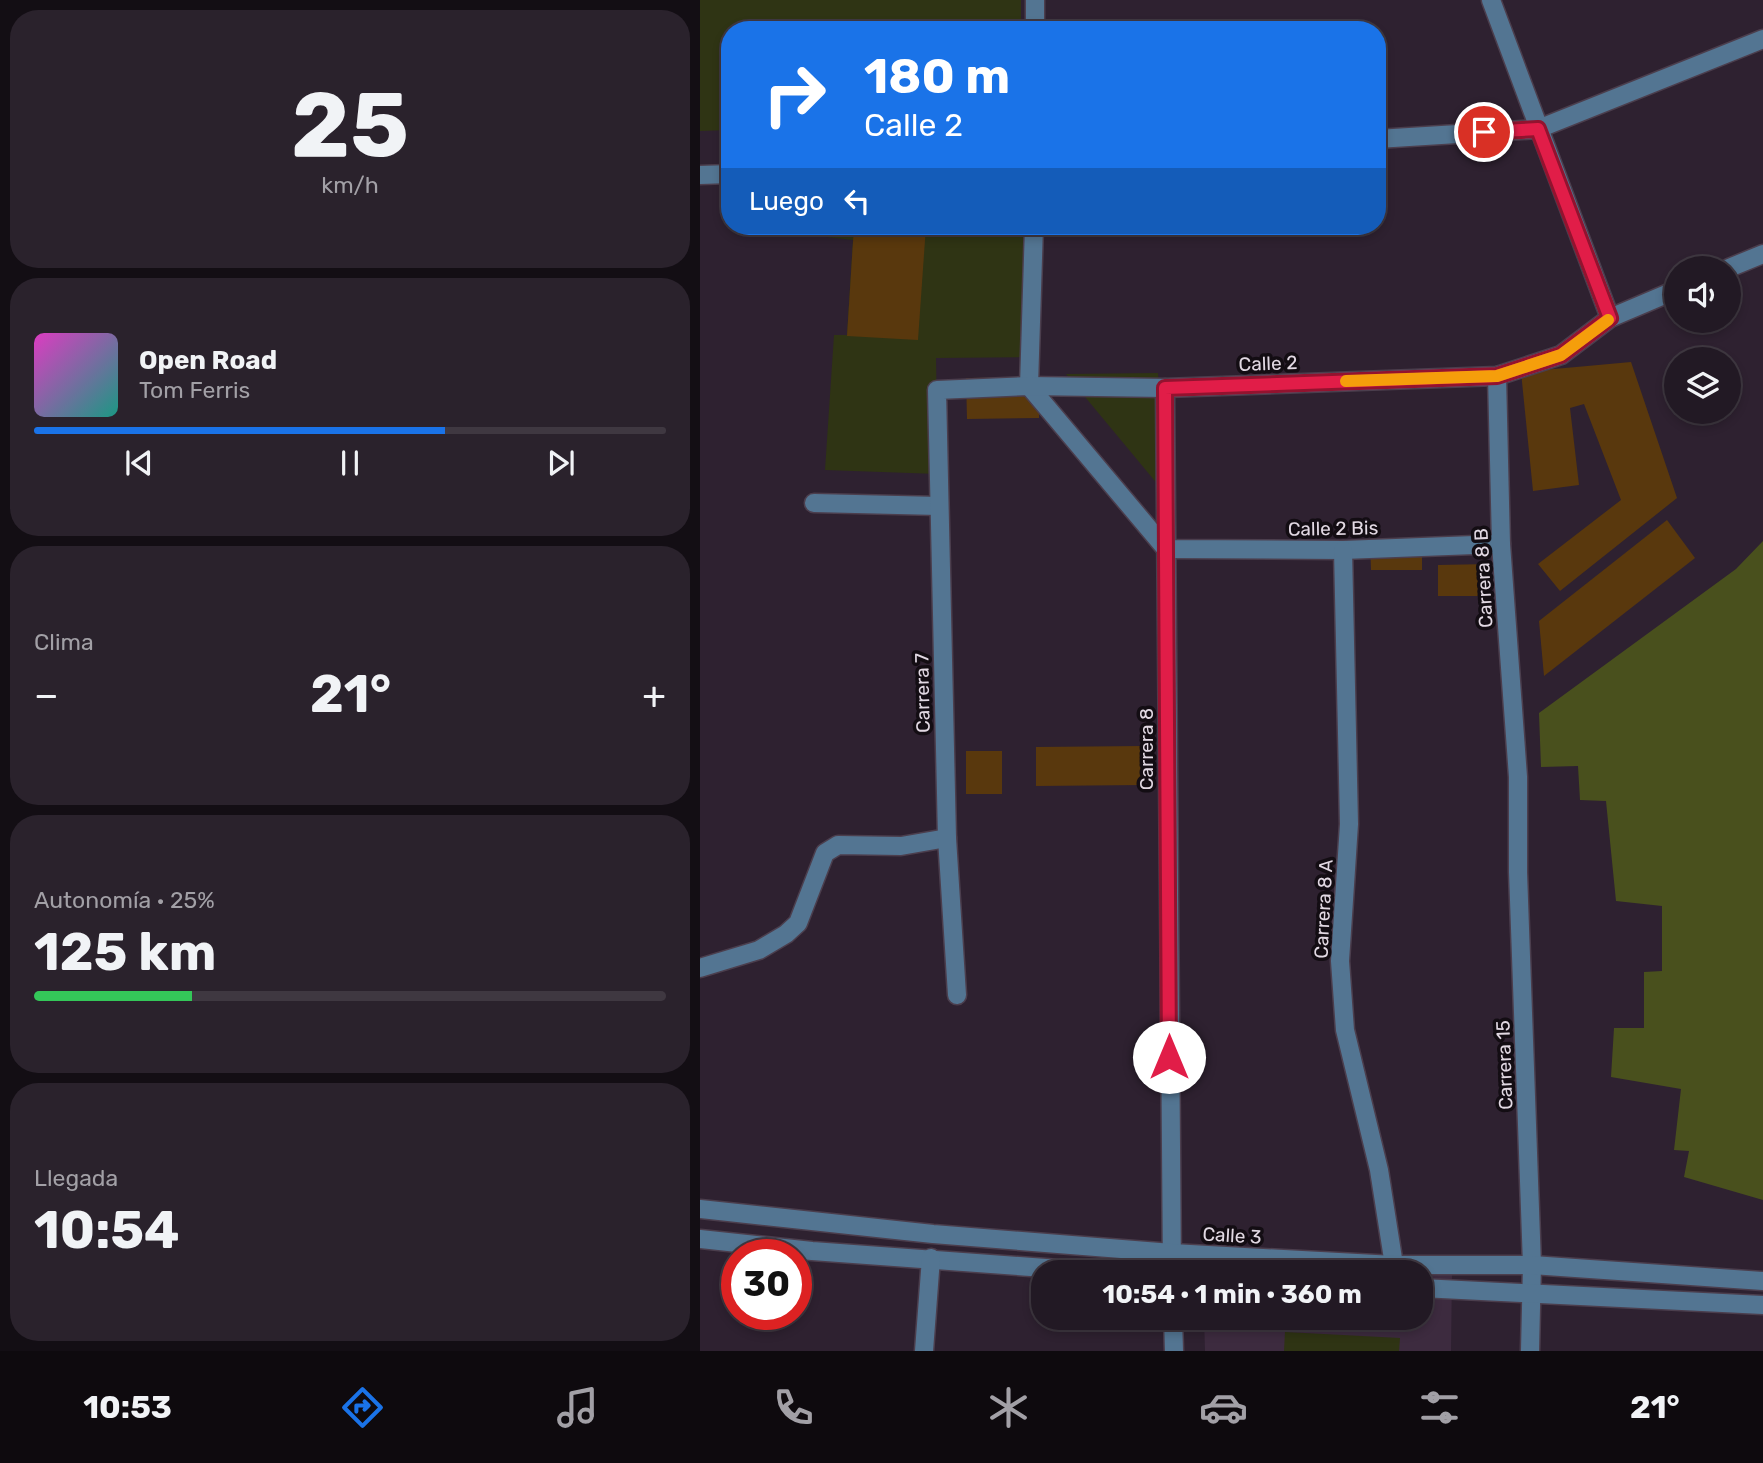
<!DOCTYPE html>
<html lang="es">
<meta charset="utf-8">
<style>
:root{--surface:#221924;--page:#2a222c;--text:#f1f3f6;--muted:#a2a0a6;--line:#3f3841;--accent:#1a73e8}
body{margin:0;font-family:Rubik,sans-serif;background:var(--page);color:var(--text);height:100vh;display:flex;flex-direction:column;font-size:26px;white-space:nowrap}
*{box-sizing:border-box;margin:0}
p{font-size:23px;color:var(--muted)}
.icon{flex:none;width:38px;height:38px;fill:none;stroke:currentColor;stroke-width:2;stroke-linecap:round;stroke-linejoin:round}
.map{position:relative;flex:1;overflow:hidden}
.details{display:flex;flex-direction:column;gap:10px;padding:10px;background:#130e14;width:700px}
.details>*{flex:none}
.hud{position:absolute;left:21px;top:21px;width:665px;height:214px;border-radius:28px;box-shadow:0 4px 10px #0003,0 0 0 2px var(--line);background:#1a73e8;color:#fff;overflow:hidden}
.fabs{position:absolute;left:964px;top:256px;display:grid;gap:14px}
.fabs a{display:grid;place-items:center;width:77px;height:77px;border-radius:50%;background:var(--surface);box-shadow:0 4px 10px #0003,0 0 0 2px var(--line);font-size:35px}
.speed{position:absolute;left:21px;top:1239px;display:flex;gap:14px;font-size:35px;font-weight:700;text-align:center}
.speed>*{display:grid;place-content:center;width:91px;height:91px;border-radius:50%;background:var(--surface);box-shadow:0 4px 10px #0003,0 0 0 2px var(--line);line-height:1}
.speed .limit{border:10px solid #d22;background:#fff;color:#111}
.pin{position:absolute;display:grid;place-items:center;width:60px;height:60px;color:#fff;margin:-30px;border:4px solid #fff;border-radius:50%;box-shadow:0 2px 7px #0007}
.me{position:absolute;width:77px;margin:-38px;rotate:0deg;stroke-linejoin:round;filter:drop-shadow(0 0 5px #0008)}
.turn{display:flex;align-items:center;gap:24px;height:147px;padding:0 28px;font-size:32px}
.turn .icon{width:91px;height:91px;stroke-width:2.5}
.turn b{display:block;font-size:49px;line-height:60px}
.then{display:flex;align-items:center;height:66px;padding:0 28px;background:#0003;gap:14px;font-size:26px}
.big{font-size:52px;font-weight:700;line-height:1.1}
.details .tile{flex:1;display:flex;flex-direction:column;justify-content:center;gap:10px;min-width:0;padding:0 24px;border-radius:28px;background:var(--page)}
.details .dial{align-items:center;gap:0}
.dial b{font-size:91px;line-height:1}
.song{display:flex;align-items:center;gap:21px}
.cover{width:84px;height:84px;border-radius:10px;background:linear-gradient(135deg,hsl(310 70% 55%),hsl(170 70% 35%))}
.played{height:7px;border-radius:4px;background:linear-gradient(90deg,var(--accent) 65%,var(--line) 65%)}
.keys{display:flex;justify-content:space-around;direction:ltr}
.heat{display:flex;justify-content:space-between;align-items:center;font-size:38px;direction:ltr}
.charge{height:10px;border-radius:5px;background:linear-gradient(90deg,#34c759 25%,var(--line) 0)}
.trip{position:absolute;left:331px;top:1260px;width:402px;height:70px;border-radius:28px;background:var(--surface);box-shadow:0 4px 10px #0003,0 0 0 2px var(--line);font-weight:700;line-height:70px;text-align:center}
.dock{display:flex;height:112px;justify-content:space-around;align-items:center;background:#0e0a0e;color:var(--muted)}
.dock .icon{width:49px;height:49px}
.dock .selected{color:var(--accent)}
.dock b{font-size:32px;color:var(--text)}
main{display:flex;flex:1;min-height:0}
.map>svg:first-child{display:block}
.built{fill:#3d2b3f}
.green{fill:#2f3414}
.forest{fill:#49501d}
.building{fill:#59380d}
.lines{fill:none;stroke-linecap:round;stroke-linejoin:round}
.minor-casing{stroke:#4b3e4d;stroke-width:21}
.minor{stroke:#537592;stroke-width:18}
.route-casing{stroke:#92132f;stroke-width:18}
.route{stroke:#e11d48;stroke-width:12}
.slow{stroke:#f59e0b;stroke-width:12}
.labels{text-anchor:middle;stroke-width:7;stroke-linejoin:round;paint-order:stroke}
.street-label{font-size:19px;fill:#e2d9e3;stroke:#130d13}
</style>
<main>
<section class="details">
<div class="tile dial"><b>25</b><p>km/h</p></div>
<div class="tile">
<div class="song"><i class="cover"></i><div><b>Open Road</b><p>Tom Ferris</p></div></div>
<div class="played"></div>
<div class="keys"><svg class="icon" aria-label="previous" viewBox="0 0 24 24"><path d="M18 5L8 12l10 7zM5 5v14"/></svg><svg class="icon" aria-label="pause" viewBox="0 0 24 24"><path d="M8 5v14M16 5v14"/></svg><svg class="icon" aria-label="next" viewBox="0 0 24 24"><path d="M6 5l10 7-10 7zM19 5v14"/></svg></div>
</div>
<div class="tile"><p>Clima</p>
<div class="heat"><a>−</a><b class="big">21°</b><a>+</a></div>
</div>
<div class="tile"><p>Autonomía · 25%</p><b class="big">125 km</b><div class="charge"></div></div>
<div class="tile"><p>Llegada</p><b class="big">10:54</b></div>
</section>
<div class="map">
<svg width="1063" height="1351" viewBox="0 0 1063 1351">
<rect width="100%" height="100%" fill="#2e2130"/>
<g class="built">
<polygon points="504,1265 714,1272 504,1272"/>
<polygon points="721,1273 752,1274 751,1351 505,1351 504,1318 721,1318"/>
</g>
<g class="green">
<polygon points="0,0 321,0 321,30 30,30 30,130 0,131"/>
<polygon points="89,226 333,226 338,357 236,358 238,474 125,470 134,335 147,335 153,240 108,235"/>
<polygon points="458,373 469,498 366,374"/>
<polygon points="585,1332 700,1338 699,1351 584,1351"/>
</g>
<polygon class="forest" points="1063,541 1063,1200 984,1177 989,1151 974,1150 981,1089 911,1077 914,1028 944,1028 944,972 962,971 962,906 916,901 906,801 880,800 878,766 841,767 839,713 1036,569"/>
<g class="building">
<polygon points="154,226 226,226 218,340 147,336"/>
<polygon points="931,362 977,498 860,591 838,564 921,500 884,404 870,408 879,485 833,491 821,372"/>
<polygon points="339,377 339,418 267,419 266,378"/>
<polygon points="967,520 995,558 844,676 839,621"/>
<polygon points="722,538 722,570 671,570 670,539"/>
<polygon points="790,564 790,596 738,596 738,565"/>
<polygon points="444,746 444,785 336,786 336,747"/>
<rect x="266" y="751" width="36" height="43"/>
</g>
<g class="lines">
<g class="minor-casing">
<g id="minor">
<polyline points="335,0 335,30"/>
<polyline points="791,0 910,318"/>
<polyline points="677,139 838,129 1063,39"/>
<polyline points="0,175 30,174"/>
<polyline points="334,226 329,386 466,549 643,550 801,544"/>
<polyline points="1029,268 1063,254"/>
<polyline points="797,376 801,544 818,777 818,872 832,1265 830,1351"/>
<polyline points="465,388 472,1272"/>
<polyline points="114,503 239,506"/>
<polyline points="643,550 649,824 640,961 645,1030 679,1170 694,1265"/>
<polyline points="0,968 59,950 86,934 98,923 125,853 138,845 201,846 247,838"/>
<polyline points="257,995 247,838 237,390 329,386 465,388 797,376 861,355 910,318 976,290"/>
<polyline points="0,1209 233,1234 472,1253 694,1265 832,1265 1063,1281"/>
<polyline points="0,1239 112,1251 400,1272"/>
<polyline points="721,1288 1063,1305"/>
<polyline points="473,1318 474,1351"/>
<polyline points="224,1351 231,1258"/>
</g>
</g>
<use href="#minor" class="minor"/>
</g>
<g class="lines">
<g class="route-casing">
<polyline id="route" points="469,1057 465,388 797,376 861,355 910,318 838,129 784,132"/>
</g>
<use href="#route" class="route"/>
<polyline class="slow" points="646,381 797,376 861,355 908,320"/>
</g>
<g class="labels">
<g class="street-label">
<text transform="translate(568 363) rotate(-2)" y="7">Calle 2</text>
<text transform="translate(633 528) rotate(-1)" y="7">Calle 2 Bis</text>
<text transform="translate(783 578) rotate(-93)" y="7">Carrera 8 B</text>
<text transform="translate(222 693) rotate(-91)" y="7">Carrera 7</text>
<text transform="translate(446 749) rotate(-90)" y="7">Carrera 8</text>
<text transform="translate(623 909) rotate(-87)" y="7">Carrera 8 A</text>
<text transform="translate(804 1065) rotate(-92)" y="7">Carrera 15</text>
<text transform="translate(532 1235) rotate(3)" y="7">Calle 3</text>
</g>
</g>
</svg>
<div class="fabs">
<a><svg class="icon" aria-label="sound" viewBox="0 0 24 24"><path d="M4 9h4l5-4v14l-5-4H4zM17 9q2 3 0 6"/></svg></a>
<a><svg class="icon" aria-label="layers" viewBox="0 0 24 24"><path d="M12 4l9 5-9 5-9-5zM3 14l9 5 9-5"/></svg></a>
</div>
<div class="speed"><div class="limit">30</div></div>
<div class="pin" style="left:784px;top:132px;background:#d93025"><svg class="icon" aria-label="arrive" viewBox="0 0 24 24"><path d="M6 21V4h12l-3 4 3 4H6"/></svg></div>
<svg class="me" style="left:469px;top:1057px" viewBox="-20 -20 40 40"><circle r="19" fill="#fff"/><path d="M0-13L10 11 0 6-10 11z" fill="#e11d48"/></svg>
<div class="trip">10:54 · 1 min · 360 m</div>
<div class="hud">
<div class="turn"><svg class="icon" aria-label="right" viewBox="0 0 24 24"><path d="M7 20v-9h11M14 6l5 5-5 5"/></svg><div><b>180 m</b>Calle 2</div></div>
<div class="then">Luego<svg class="icon" aria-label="left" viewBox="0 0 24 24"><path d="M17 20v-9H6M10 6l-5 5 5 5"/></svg></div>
</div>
</div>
</main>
<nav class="dock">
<b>10:53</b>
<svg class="icon selected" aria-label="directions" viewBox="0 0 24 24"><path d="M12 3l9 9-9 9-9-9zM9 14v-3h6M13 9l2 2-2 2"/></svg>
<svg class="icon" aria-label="music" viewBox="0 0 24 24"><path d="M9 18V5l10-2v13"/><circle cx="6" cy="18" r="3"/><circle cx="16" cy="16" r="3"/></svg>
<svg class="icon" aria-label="phone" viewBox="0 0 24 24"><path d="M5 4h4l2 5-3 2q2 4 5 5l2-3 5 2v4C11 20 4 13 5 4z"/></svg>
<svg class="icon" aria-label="climate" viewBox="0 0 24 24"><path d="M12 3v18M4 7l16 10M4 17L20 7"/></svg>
<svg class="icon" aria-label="car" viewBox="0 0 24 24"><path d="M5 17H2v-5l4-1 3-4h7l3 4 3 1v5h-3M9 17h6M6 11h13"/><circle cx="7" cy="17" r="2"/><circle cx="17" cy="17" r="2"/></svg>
<svg class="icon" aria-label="filters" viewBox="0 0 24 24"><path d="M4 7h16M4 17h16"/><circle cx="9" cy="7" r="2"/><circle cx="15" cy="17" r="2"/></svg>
<b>21°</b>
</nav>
